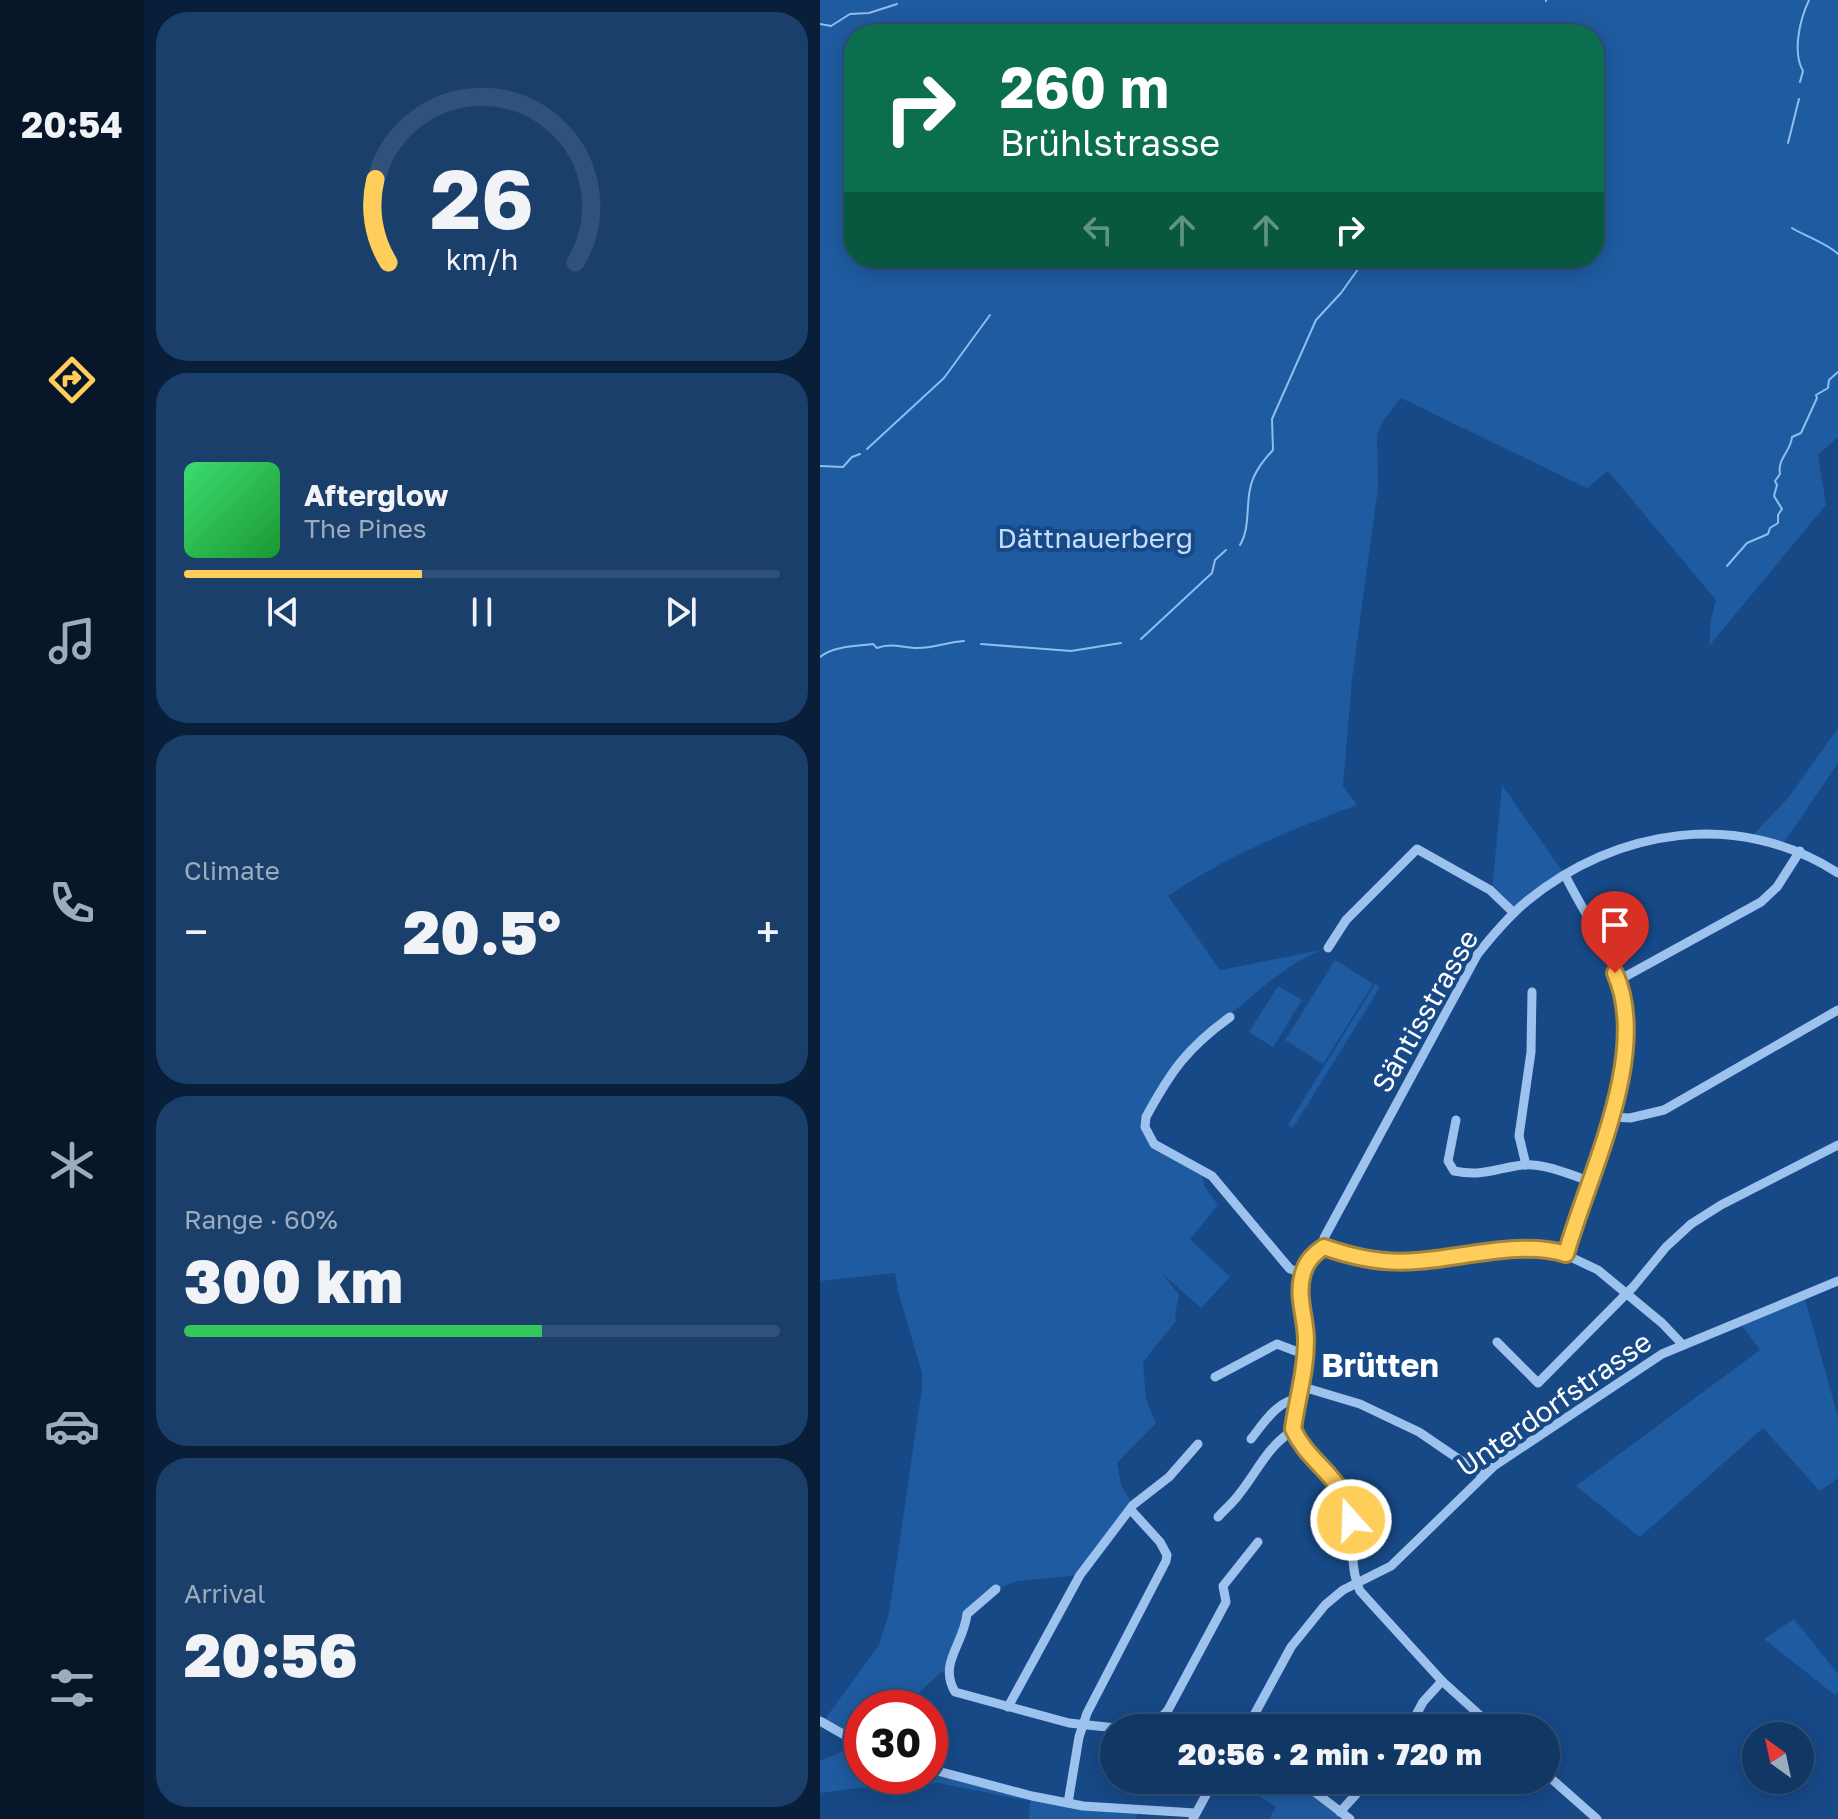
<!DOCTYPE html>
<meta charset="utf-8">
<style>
:root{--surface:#113765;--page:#1a3f6b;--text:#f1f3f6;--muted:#9cacbf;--line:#305179;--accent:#ffcd59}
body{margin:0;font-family:"Golos Text",sans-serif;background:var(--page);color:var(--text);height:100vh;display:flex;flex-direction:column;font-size:30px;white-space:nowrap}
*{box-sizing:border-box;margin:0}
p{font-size:26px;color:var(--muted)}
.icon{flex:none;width:44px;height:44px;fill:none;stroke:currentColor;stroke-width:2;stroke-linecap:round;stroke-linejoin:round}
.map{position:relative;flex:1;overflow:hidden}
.details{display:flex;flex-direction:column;gap:12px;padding:12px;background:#091e38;width:676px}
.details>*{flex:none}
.top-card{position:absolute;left:24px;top:24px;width:760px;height:244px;border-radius:32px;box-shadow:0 4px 20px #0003,0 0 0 2px var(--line);background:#0b6e4f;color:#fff;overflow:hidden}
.needle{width:52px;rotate:327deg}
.controls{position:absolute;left:922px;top:1722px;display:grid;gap:16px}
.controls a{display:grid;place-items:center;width:72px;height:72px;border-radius:50%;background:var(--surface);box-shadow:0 4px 20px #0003,0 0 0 2px var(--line);font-size:40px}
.speed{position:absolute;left:24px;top:1690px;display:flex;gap:16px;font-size:40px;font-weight:700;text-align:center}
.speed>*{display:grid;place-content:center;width:104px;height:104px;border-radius:50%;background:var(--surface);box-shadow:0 4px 20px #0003,0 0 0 2px var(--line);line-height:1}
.speed .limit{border:12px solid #d22;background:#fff;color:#111}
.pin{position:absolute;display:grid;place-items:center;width:68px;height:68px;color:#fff;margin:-82px -34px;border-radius:50% 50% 50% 0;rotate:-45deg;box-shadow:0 0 8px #0007}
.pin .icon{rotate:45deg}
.me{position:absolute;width:88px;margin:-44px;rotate:340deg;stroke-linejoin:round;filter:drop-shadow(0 0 6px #0008)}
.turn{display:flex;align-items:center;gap:28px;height:168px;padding:0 24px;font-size:36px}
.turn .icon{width:104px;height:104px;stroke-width:2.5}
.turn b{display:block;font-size:56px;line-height:68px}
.lanes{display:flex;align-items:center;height:76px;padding:0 24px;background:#0003;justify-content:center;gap:40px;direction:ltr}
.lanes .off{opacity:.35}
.big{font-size:60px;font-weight:800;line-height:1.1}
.details .widget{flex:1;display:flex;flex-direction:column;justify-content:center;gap:12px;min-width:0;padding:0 28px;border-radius:32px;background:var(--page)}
.details .dial{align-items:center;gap:0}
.dial svg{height:208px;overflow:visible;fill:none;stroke:var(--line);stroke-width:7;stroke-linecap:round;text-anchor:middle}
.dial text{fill:var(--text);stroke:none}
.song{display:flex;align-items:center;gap:24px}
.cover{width:96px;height:96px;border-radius:12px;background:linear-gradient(135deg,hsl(140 70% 55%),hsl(130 70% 35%))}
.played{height:8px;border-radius:4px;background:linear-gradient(90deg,var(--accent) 40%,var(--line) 40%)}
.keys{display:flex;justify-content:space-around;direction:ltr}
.heat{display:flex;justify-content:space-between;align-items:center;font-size:44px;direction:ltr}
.charge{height:12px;border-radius:6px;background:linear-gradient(90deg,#34c759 60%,var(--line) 0)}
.trip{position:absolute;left:280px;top:1714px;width:460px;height:80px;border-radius:40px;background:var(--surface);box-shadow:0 4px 20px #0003,0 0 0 2px var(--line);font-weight:800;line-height:80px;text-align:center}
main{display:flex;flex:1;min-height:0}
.tab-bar{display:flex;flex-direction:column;width:144px;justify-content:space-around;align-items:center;background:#071628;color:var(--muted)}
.tab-bar .icon{width:56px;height:56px}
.tab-bar .selected{color:var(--accent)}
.tab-bar b{font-size:36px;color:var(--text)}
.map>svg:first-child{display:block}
.green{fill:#1f5ba0;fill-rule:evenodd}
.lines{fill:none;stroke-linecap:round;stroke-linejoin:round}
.stream{stroke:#8fbdf0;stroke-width:2}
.minor{stroke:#9dc2ee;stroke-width:9}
.route-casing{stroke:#a6853a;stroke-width:20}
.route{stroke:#ffcd59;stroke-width:14}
.labels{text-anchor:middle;stroke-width:8;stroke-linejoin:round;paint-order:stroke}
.park-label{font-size:28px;fill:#c2dcfa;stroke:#174987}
.street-label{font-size:28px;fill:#fff;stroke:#174987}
.quarter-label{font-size:32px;font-weight:bold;fill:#fff;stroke:#174987}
</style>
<main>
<nav class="tab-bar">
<b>20:54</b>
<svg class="icon selected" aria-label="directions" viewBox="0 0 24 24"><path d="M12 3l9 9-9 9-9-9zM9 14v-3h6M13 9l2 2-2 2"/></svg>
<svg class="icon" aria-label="music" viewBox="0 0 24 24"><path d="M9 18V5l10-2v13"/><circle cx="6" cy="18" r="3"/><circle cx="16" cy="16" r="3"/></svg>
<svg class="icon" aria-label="phone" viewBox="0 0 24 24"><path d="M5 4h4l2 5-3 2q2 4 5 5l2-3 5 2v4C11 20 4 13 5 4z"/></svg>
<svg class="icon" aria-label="climate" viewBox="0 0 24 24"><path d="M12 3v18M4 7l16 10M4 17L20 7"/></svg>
<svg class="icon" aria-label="car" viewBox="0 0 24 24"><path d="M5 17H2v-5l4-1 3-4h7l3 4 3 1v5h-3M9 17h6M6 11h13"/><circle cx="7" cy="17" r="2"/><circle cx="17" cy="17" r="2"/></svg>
<svg class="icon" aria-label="filters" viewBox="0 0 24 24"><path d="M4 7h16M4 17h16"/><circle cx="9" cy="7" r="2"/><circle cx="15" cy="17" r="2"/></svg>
</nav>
<section class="details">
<div class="widget dial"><svg viewBox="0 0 100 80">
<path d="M14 69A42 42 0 1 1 86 69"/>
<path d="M14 69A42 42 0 0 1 9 37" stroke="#ffcd59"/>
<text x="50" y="56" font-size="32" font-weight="700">26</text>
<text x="50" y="72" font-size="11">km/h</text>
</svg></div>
<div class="widget">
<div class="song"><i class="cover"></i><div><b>Afterglow</b><p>The Pines</p></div></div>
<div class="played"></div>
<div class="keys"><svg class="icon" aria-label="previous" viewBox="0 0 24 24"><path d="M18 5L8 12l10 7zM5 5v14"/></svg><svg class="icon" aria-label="pause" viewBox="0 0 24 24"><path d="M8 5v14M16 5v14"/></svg><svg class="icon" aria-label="next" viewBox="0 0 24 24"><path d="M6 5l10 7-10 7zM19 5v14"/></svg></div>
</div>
<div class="widget"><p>Climate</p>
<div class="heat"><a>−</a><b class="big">20.5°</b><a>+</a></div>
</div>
<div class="widget"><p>Range · 60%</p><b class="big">300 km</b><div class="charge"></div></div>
<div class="widget"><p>Arrival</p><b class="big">20:56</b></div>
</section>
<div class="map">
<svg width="1018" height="1819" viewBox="0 0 1018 1819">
<rect width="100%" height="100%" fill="#174987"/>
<g class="green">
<path d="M0,0H1018V437L998,455L1006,505L889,646L891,619L896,600L788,471L767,488L581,398L563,421L557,435L558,488L532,679L523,786L537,805C470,830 406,856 348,896L400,970L501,950L477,962L450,981L386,1035L326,1117L328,1137L382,1172L384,1186L398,1205L370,1239L410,1277L381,1308L342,1273L359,1295L355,1314L356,1321L323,1362L326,1399L336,1423L297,1463L301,1485L311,1502L260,1575L198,1581L176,1589L147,1614L127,1670L121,1672L83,1708H42V1776H110V1769L212,1796L318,1810L316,1819H209L210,1801L118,1783L37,1788L0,1793V1761L39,1744L3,1722L59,1645L69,1614L102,1388V1373L78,1291L75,1273L0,1281ZM34,34H774V258H34Z"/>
<polygon points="1018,728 1018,763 963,844 932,836 969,797"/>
<polygon points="682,785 745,875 694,913 672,891"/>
<polygon points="515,960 553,984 503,1064 465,1040"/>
<polygon points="555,984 560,987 473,1128 468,1125"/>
<polygon points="458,986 482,1000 453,1047 429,1032"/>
<polygon points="985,1299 1018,1417 1018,1478 1000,1491 943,1428 820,1537 756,1486 940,1350 922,1326"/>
<polygon points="974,1619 1018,1674 1018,1693 1015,1695 944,1639"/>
<polygon points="431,1780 479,1780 530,1819 449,1819 456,1807 426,1787"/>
</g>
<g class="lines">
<g class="stream">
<polyline points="726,1 726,0"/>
<polyline points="0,24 11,26 30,14 49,13 77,4"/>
<path d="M980,82L983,71C972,52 980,19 989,0"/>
<polyline points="968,143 979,99"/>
<path d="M972,228C985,236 1008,244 1018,254"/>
<polyline points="47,449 124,378 170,315"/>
<polyline points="0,466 23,467 32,457 40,454"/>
<path d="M420,545C430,528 426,508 430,489C433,473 443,461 453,450L452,419L496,320L521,293L546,258"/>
<path d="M907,566L927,543L948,534L950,528L958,523V515L962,509L954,496L957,485L955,481L960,474C957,459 971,451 972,437L981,433L997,398L996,395L1008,388L1009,380L1018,372"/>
<polyline points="321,639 392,573 395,560 406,550"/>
<polyline points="161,644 251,651 301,643"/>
<path d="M0,657C13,646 37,646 53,644L57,648C70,643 81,647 94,648C113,649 126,642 144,641"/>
</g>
<g class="minor">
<path d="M745,875C762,910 786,943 798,979C827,1067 770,1171 746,1254"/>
<polyline points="508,948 526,920 597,849 670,890 694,913"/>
<polyline points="799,980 941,902 957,887 980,851"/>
<path d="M410,1017C367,1048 351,1071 326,1117L325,1127L334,1144L392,1176L464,1262L470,1269L483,1273"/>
<polyline points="793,1117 810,1118 844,1110 1018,1010"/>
<path d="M636,1120L628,1161L634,1171C664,1177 676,1168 703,1165C725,1163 750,1175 770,1181"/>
<polyline points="706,1165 699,1136 711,1052 712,992"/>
<path d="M504,1247V1238L657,955C672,936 688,917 707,901C796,828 919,809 1018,873"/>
<path d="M504,1247L489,1259L481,1279L486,1355L484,1379L474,1430C488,1456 516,1472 526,1500C537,1529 527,1562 540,1591L622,1681L674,1728"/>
<polyline points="504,1247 572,1262 595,1262 708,1249 740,1252 778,1270 842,1323 862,1344"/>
<polyline points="677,1342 718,1383 814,1286 846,1247 871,1224 901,1205 1018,1145"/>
<polyline points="395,1377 457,1344 486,1355"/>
<polyline points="483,1387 540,1404 599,1432 662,1475"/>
<path d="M431,1439C443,1424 459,1398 480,1399"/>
<path d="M398,1517C405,1509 414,1502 420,1493C437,1472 448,1445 474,1430"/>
<path d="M176,1589L147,1614C144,1644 118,1663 135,1692L249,1723L296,1728"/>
<polyline points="188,1707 260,1575 313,1505 349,1477 378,1444"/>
<polyline points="0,1721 42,1745"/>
<polyline points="323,1728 335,1724 348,1710 406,1602 403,1586 438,1542"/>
<polyline points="427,1728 471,1647 505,1605 523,1590 571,1566 674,1466 842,1354 1018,1281"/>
<polyline points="589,1728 603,1702 622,1681"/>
<polyline points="110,1769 212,1796 263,1806 375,1813"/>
<polyline points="726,1774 777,1819"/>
<polyline points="479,1780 530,1819"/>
<polyline points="248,1803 259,1737 267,1713 346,1561 347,1555 340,1542 310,1509"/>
<polyline points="520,1812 549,1780"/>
<polyline points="373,1819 394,1780"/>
</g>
</g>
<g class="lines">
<g class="route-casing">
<path id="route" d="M531,1520C525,1476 489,1465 473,1429C477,1398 486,1373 486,1340C486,1319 477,1298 482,1277C485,1263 492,1255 504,1247C532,1257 566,1264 597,1261C642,1258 703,1240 746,1254C768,1175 831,1054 795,973"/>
</g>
<use href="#route" class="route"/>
</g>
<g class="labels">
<g class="park-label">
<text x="275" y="548">Dättnauerberg</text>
</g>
<g class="street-label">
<text transform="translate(605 1011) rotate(-60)" y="10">Säntisstrasse</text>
<text transform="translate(734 1404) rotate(-35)" y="10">Unterdorfstrasse</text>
</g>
<g class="quarter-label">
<text x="560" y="1377">Brütten</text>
</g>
</g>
</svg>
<div class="controls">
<a><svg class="needle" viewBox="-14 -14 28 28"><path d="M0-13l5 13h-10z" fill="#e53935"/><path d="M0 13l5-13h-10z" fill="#9cacbf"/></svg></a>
</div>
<div class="speed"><div class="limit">30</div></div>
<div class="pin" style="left:795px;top:973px;background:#d93025"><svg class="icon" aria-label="arrive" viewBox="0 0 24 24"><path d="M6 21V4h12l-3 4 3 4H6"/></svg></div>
<svg class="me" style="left:531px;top:1520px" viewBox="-20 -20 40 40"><circle r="17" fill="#ffcd59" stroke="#fff" stroke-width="3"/><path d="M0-11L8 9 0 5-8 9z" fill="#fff"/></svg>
<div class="trip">20:56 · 2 min · 720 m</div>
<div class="top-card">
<div class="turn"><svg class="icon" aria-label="right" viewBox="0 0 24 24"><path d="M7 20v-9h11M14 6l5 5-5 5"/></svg><div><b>260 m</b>Brühlstrasse</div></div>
<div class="lanes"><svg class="icon off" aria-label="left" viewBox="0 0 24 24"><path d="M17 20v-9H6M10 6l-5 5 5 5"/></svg><svg class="icon off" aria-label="ahead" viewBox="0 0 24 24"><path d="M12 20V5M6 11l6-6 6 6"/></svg><svg class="icon off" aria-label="ahead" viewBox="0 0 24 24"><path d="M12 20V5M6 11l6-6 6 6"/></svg><svg class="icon" aria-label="right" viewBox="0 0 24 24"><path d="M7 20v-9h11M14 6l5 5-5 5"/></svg></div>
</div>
</div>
</main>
